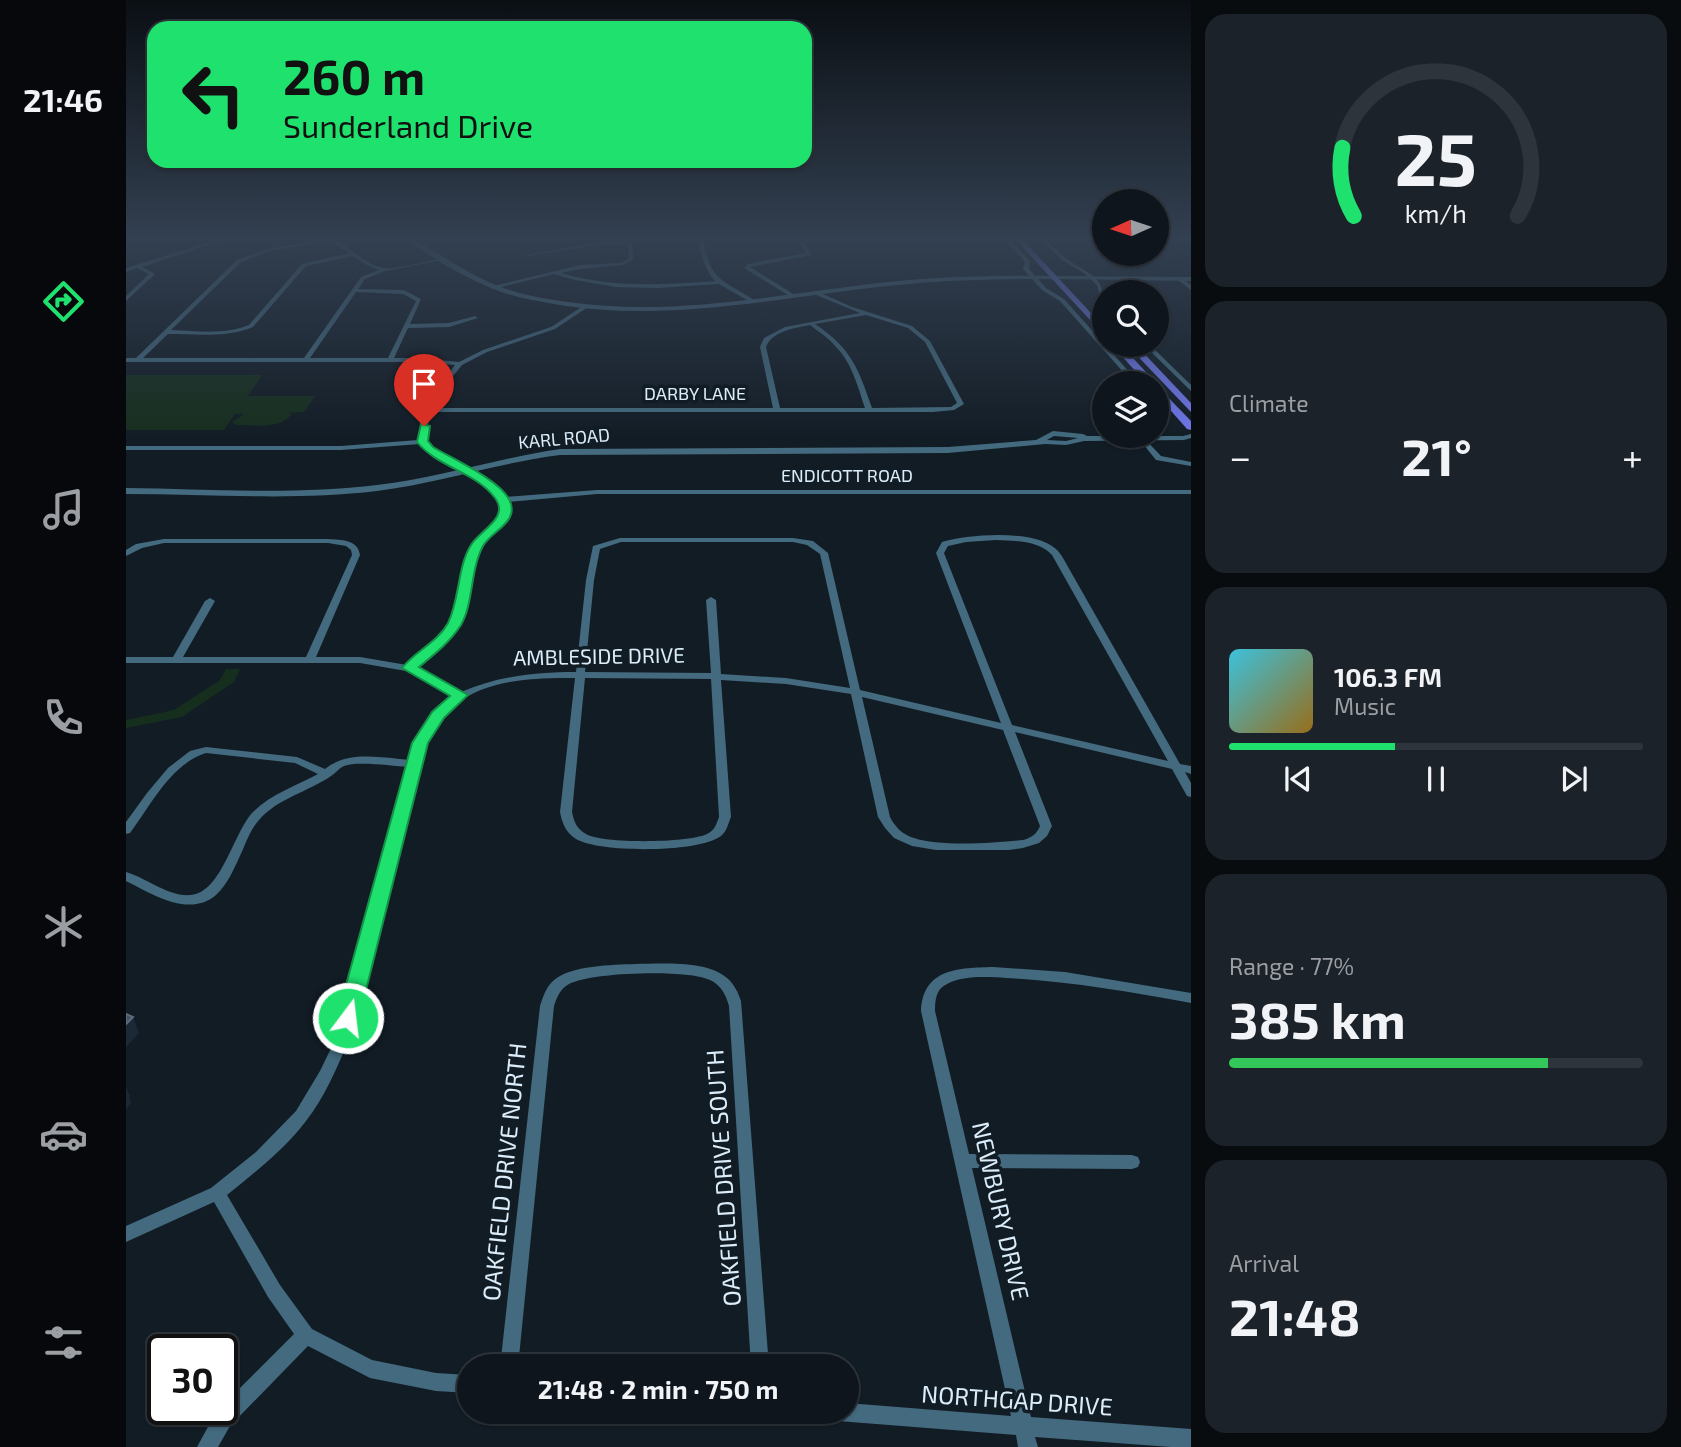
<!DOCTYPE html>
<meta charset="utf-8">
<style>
:root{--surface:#0e151c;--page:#1c2229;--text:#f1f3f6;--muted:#9b9fa3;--line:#2e343b;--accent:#1fe26e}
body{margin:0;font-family:"Exo 2",sans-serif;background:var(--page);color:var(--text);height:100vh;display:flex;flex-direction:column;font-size:26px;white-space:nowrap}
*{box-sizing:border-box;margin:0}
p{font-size:23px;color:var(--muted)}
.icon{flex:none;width:38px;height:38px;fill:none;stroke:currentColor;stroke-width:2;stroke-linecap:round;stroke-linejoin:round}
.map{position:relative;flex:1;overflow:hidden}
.side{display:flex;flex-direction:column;gap:14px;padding:14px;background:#080c0f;width:490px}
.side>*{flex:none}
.guide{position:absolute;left:21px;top:21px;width:665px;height:147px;border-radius:21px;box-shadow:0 2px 5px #0004,0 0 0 2px var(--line);background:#1fe26e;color:#111;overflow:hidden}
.needle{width:46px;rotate:267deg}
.fabs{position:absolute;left:966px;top:189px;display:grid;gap:14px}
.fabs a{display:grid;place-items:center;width:77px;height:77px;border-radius:50%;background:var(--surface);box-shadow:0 2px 5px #0004,0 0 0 2px var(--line);font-size:35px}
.speed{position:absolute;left:21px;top:1334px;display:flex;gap:14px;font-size:35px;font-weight:700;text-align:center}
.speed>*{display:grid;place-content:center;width:91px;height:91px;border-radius:50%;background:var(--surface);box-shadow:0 2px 5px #0004,0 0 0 2px var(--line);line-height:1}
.speed .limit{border:4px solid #111;border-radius:10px;background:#fff;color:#111}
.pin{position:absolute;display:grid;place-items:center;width:60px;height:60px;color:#fff;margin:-72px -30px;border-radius:50% 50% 50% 0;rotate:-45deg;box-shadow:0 0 7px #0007}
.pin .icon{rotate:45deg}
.me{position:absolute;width:77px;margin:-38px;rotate:15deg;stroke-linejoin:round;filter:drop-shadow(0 0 5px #0008)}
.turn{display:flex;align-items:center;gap:24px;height:147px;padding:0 21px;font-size:32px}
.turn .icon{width:91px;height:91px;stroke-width:2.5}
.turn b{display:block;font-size:49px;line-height:60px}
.big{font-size:52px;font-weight:700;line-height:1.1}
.side .widget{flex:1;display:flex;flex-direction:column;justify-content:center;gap:10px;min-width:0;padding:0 24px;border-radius:21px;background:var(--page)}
.side .dial{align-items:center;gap:0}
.dial svg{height:182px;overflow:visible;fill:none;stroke:var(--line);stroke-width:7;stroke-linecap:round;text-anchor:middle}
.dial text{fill:var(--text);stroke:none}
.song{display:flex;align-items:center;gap:21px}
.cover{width:84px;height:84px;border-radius:10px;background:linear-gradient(135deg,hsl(190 70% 55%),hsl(40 70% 35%))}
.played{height:7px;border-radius:4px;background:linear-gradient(90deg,var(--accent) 40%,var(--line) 40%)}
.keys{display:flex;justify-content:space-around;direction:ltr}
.heat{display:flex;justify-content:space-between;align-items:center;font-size:38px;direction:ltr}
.charge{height:10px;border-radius:5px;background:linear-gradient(90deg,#34c759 77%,var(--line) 0)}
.trip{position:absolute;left:331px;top:1354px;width:402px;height:70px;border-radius:35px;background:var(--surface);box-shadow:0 2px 5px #0004,0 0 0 2px var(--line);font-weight:700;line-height:70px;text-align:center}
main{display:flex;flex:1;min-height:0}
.tab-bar{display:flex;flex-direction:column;width:126px;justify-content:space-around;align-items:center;background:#06080b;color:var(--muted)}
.tab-bar .icon{width:49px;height:49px}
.tab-bar .on{color:var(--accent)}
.tab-bar b{font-size:32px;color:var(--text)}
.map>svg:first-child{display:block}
.green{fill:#162e1d}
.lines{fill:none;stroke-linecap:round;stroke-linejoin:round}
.minor{fill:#436a7e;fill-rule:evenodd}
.tertiary{fill:#436a7e;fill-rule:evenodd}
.primary{fill:#7078ec;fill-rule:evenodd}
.shaded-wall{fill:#1b2937}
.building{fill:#415262;stroke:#596a7a;stroke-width:2}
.route{fill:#1fe26e;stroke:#149348;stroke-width:2}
.labels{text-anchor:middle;stroke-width:7;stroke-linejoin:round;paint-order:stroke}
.far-street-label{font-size:18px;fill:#dbedfa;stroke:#121c25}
.street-label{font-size:21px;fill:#dbedfa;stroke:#121c25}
.near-street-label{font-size:24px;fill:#dbedfa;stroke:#121c25}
</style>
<main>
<nav class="tab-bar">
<b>21:46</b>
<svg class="icon on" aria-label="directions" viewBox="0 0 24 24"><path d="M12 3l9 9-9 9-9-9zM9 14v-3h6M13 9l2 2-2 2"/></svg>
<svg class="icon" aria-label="music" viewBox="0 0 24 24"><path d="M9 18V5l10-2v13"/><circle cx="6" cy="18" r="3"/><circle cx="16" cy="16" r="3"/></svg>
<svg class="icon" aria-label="phone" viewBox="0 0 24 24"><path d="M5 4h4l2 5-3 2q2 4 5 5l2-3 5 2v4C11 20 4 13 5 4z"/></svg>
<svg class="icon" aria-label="climate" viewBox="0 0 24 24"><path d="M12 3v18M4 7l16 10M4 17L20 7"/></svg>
<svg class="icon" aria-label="car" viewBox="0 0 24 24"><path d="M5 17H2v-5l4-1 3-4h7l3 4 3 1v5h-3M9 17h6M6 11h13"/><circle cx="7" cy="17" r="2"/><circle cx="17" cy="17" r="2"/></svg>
<svg class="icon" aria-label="filters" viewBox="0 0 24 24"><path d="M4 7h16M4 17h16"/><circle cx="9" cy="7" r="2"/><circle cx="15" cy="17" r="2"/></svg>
</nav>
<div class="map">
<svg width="1065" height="1447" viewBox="0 0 1065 1447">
<rect width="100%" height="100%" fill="#121c25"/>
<g class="green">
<path d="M0,375H136L122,396H189L178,412L159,413L166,414C154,430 128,425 110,425L106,422L118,414H109L98,430H0Z"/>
<polygon points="100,669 114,669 108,682 56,717 0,728 0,720 48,710 94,680"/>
</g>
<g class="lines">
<g class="minor">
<polygon points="94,239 100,239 16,267 29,274 0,301 0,296 23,274 11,268 0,272 0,268"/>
<path d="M198,239C221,239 235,265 258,268C268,270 306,260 319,258L321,259L259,271L239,279L232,289L278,290L295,299L284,324L323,323L349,316L352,318L323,327L282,328L268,358H292L333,362L357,350L425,327L457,306L462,307L429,329L361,352L336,365L318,387L309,408H647L634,347L638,338L659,327L734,313L688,294L690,291L726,307L786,326L804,341L838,404L828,410L807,412H307L299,431L300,441C322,462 362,473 379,497L471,490H1065V494H471L382,502L383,510L382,516L353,549L340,605L330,629L318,643L290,668L335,692C372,676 410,672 450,672L460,580L467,546L494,538H667L687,541L702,553L734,690L875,723L810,553L816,542C842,534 903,530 926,546C931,549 934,553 937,558L1054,764L1065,766V774L1059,772L1065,783V797L1061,796L1046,769L889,732L926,826L921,836L913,843L897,848L883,850H810L786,846L768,838L759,828L752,817L725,694L660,684L595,680L605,817C602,824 601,831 595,836C573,853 474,853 450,839C440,833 436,823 434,812L449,678C379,677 314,685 294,762L295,764L293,767L223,1040C211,1067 199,1097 180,1121C158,1150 129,1172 101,1195L154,1285L186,1329L246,1360L310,1373L343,1375V1393L310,1391L244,1378L182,1346L104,1426L92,1447H71L90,1412L96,1409V1406L168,1334L142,1297L88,1202L0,1242V1226L85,1188L130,1152L170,1111L194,1071L209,1040L282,767C267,766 231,761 218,766C213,768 210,773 205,776C182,792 152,798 133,820C123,831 119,846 113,858C107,871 101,885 90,895C63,918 26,894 0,881V872C21,878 42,897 65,895C96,892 107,833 127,812C145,794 170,786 192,774L169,763L80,753C45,764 25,805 4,833L0,834V822L21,793L42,768L64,751L80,747L171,757L199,769C222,750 257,758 284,760C291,734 304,711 327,696L280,671L234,663H0V657H47L79,601L84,598L89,601L57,657H180L226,555L225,550L220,546L202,543H38L16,548L0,556V550L10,544L38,539H202C215,540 232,539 234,555L190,657H234L281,665C294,654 311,643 320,629C337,604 333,573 346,547C354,531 384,521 373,500C362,480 313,461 294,444L215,450H0V446H215L292,440L293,431L312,386L329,365L292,362H0V358H10L111,260L142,249ZM204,241L224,253L176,264L123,325C98,335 72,331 45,330L115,262L143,251ZM227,256L241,265L253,270L235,277L178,358H17L42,334C71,334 100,338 127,327L180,266ZM230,292L277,294L290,301L262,358H184ZM740,315L782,328L799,342L831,403L825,407L746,408C732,368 726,349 689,324ZM684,325C693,332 703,338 710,347C726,363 732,387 739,408H654L640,347C646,331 669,328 684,325ZM870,540C889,541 912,540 926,555L1042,761L886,725L818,553L822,546L840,542ZM495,542H667L681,545L694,554L724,688L660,678L595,674L590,600L585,597L580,600L585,673L459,672L468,580L474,549ZM459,678L585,679L593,817C590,825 589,830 581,834C563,843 477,844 460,834C451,829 448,822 446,812ZM736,697L877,730L914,826C911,834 905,838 897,840C870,843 813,847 788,838C777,835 769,827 764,817Z"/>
<path d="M502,239H506L507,259L497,265L454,269L435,273C485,288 537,285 589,281C578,268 575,255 573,239H577C586,285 596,278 631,302L626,303L593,284L531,288L490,287L449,280L428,274L367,289L364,287L454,265L496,263L503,258L502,244L470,245L402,256L400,255L470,243L502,242Z"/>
<polygon points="683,239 697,239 678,242 685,255 624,267 669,295 669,297 665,297 618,268 622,264 680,253 673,241"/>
<polygon points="879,239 883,239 904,261 903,269 920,288 938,299 1013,383 1007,383 934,301 916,290 897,269 899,262"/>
<path d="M915,239H919C926,245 933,253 940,258C959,273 978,274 978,303L975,301L971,285L958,273L937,261Z"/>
<polygon points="1052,278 1056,278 1065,285 1065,290 1052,280"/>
<polygon points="1018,345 1024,345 1065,385 1065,391"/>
<polygon points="1013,437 1017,437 1035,456 1065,462 1065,466 1030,460 1013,439"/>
<path d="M509,964C535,964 580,960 601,978C608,984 612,992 615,1001L643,1367H625L603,1006C600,995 595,985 584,980C562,969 465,972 443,984C434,989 431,997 428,1006L392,1367H374L414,1006C417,997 420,987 427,981C444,965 487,965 509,964Z"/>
<path d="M867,967L939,972L1065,993V1003C1004,992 942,981 880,978C862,977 838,975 821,984C810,989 809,1000 809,1011L843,1154L1006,1155L1012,1157L1014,1162L1012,1167L1006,1169L846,1168L905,1417L1065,1429V1447H1045L909,1437L912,1447H892L890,1435L712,1421L705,1419L703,1412H721V1403L885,1416L795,1011C797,968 833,968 867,967Z"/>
</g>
<g class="tertiary">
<path d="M280,239H287C316,255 343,275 375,287C396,295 419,299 442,302C560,319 677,288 795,279C885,273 975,277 1065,277V281C975,280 884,276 794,283C676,292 559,323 440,306C418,302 394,299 373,291C341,279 307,259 280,239Z"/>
<path d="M927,431L957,434L961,436H1057L1065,434V438L1058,440L958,441L940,445L919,444L822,453L434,455C372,463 313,483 251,491C168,501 83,494 0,494V488C83,489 168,495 251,485C313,478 372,458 434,449L822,447L910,440ZM928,436L952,438L940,441L921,440Z"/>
</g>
<g class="primary">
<polygon points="889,239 896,239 978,327 978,335"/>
<polygon points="986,345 995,345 1030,383 1020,383"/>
<polygon points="1001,345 1010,345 1065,403 1065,412"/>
<polygon points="1031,386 1065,421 1065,430 1061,429 1031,395"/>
</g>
</g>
<g class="shaded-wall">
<polygon points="7,1017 13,1033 0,1047 0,1024"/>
<polygon points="0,1087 4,1096 3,1098 5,1103 0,1109"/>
</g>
<polygon class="building" points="0,1014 7,1017 0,1024"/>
<linearGradient id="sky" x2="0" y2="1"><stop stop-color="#0a0f14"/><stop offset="0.54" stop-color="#334051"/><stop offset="1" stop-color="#334051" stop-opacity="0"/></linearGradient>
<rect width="1065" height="441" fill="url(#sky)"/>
<path class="route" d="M295,424L304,426L302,441L307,447C327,459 372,479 383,499C395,522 366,530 357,546C344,570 348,602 335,625C324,642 309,654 293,667L342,695L318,718L302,743L233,1018L230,1024L222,1027L215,1024L211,1018L286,743L306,712L324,696L276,668C289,651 312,642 322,623C334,599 331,567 345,545C354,530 384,518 369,498C350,472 311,467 291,442Z"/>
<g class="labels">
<g class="far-street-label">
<text x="569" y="400">DARBY LANE</text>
<text transform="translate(438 439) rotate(-5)" y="6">KARL ROAD</text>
<text x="721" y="482">ENDICOTT ROAD</text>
</g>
<g class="street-label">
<text transform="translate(473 657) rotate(-1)" y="7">AMBLESIDE DRIVE</text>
</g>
<g class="near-street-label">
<text transform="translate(379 1172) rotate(-84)" y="8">OAKFIELD DRIVE NORTH</text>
<text transform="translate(598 1178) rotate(-94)" y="8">OAKFIELD DRIVE SOUTH</text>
<text transform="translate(874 1211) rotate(77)" y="8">NEWBURY DRIVE</text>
<text transform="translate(891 1401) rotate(4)" y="8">NORTHGAP DRIVE</text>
</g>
</g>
</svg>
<div class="fabs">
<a><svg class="needle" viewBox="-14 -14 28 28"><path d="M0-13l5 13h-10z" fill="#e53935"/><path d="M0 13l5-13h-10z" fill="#9b9fa3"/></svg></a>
<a><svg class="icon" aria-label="search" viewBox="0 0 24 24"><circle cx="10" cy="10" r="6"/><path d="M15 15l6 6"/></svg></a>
<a><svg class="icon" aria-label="layers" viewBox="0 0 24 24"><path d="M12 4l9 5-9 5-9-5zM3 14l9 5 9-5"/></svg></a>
</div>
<div class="speed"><div class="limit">30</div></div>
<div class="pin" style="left:298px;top:426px;background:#d93025"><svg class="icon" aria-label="arrive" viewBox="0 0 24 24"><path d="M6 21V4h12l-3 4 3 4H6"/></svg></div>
<svg class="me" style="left:222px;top:1018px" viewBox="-20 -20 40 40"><circle r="17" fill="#1fe26e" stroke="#fff" stroke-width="3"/><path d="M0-11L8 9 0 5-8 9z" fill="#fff"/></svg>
<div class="trip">21:48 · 2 min · 750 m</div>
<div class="guide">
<div class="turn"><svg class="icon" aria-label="left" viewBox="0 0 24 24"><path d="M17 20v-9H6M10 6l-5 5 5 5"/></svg><div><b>260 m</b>Sunderland Drive</div></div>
</div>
</div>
<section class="side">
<div class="widget dial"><svg viewBox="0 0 100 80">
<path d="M14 69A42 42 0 1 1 86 69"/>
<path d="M14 69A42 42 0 0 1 9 39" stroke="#1fe26e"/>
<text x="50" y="56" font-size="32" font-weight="700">25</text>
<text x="50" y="72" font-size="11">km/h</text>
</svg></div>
<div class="widget"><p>Climate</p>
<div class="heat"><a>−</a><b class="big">21°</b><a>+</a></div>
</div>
<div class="widget">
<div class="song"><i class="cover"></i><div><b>106.3 FM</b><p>Music</p></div></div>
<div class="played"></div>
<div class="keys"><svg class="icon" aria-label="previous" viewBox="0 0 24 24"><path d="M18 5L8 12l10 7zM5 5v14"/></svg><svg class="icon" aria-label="pause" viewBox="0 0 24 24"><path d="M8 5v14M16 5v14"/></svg><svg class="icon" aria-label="next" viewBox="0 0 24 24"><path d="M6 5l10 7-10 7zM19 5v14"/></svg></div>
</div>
<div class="widget"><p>Range · 77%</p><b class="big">385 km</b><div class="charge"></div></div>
<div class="widget"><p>Arrival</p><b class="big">21:48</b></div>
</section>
</main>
